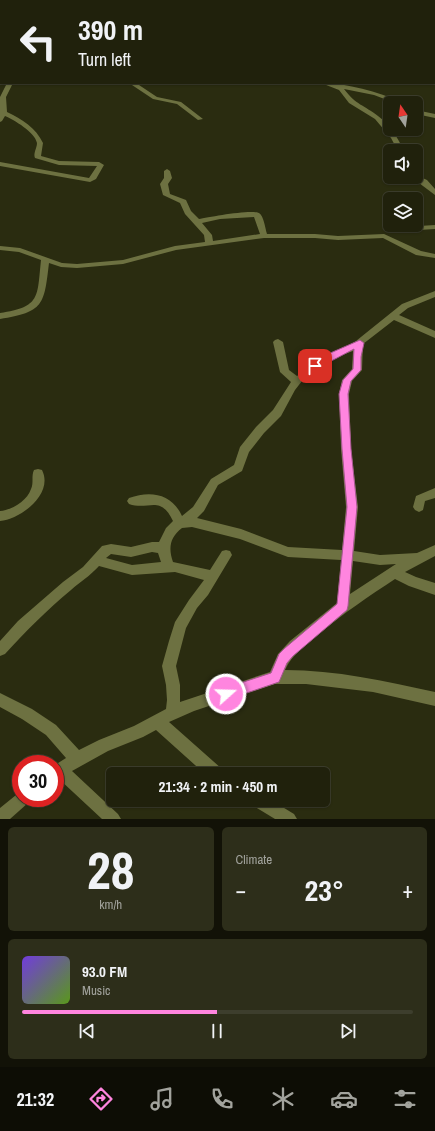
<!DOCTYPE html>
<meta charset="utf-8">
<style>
:root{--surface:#20210c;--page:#2d2e1a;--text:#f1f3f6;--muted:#a2a39d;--line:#3d3e2d;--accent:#ff85df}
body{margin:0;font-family:"Archivo Narrow",sans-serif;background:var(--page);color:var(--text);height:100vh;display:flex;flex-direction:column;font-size:15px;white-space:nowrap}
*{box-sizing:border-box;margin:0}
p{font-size:13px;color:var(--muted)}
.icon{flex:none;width:22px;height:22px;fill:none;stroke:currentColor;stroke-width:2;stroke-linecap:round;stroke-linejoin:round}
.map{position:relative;height:819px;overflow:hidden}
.details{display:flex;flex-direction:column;gap:8px;padding:8px;background:#121207;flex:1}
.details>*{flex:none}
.top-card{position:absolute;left:0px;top:0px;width:435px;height:84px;box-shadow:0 1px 3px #0004,0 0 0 1px var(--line);background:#20210c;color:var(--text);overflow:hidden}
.needle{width:26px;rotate:347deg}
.buttons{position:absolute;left:383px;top:96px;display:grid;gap:8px}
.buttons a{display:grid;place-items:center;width:40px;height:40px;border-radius:6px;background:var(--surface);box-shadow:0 1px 3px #0004,0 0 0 1px var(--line);font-size:20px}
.speed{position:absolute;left:12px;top:755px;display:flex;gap:8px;font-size:20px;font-weight:700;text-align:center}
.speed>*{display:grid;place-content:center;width:52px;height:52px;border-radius:50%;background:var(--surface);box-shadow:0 1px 3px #0004,0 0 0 1px var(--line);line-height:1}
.speed .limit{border:6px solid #d22;background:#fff;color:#111}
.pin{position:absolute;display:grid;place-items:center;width:34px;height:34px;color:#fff;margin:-17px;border-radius:8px;box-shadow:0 2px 6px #0006}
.me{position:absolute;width:44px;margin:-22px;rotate:70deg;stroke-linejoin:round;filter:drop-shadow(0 0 3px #0008)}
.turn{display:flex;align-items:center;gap:14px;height:84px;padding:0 12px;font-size:18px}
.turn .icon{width:52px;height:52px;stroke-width:2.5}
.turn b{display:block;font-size:28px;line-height:34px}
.big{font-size:30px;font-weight:700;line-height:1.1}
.details .tile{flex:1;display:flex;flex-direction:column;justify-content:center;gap:6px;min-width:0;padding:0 14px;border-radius:6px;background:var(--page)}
.details .dial{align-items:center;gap:0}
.dial b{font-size:52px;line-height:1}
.song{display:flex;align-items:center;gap:12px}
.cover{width:48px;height:48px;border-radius:6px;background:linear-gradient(135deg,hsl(260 70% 55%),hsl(90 70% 35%))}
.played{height:4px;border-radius:2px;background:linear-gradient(90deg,var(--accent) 50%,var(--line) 50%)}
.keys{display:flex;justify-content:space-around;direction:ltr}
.heat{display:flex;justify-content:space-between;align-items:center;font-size:22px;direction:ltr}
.details .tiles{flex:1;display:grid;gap:8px;grid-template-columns:1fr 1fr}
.tile:last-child{grid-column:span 2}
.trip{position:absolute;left:106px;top:767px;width:224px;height:40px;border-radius:6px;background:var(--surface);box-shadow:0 1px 3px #0004,0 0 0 1px var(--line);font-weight:700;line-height:40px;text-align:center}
.tabs{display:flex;height:64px;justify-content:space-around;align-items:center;background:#0d0d05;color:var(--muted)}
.tabs .icon{width:28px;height:28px}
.tabs .active{color:var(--accent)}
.tabs b{font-size:18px;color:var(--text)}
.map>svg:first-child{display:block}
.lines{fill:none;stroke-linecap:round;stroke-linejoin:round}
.minor{fill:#6d7141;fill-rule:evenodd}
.major{fill:#b2b94e;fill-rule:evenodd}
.route{fill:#ff85df;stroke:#a65691}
</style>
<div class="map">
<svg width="435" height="819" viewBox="0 0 435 819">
<rect width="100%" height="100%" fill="#2a2c10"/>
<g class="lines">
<g class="minor">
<rect x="64" y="0" width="6" height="1"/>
<rect x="420" y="0" width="6" height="1"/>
<rect x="434" y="9" width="1" height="3"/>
<rect x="0" y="34" width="1" height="4"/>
<polygon points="435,36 435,40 434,41 434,37"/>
<polygon points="434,44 435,45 435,50 434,49"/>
<polygon points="0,81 1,83 4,83 0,85"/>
<path d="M7,83H13L6,97L7,112C22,119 36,128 43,143L41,156L59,161L99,162L104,165L96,179L90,182L0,166V162L89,178L97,166L59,165L35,158C33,153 37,148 37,143C35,132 14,120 5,116L2,121L0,122V97Z"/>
<polygon points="129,83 136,83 157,97 181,102 203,119 198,120 177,104 153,99"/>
<path d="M321,83C348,83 377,92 402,102L403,103H395L374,95L344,89C356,105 364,105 378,116C390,125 398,138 404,151H398L391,138L375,119L349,103L339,90Z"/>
<polygon points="416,110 435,114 435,118 416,114"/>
<path d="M167,169L170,171L172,178L168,184L170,194L186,200L191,211L199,219C209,217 251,209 259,213C264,216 265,228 267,234H315L338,236L384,234L421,251L435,254V258L416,255L383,238L338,240L315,238H264L176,250L123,264L77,268L61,267L49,263C44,305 44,312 0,319V313C41,307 37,297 41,260L19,252L0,250V246L20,248L62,263L77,264L123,260L175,246L205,242L204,235L185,214L180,203L163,195L160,184L164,178V171ZM254,217L260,234L213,241L212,235L202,223L220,219Z"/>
<polygon points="416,175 427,180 435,189 435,195 411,177 416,177"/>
<polygon points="435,225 435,229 419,230 415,228 419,226"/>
<path d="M435,291V297L408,308L399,315L435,331V338L394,320L363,344L362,370L352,381L349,394L351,449L358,507L354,551L380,555L417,553L435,545V556L405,572L416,577L435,583V595L409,586L395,579C369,596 344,613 320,633C307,644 292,654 285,670C336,670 385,681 435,692V706L373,692L306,684H275L194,711L169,722L222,769L224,774H205L156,730L143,737L108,751L72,771L118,814L121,819H102L59,779L55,780V765L66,758L46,735L22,719L0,707V693L32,709L56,725L79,750L99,740L134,726L166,709L167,700L166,685L162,666L169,641L175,622L189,600L204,580L175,572L132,575L99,566C90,576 80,582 71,590C47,610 25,632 5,654L0,656V641L18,621L63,582L83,567L102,546L111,544L131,547L152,542H159L166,528L173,521C160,494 149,511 129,504L127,501L129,498C151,490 172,494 182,516L193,507L211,479L234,465L240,447L256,427L273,410L291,382L280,372L273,342L275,340L278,339L283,342L289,370L297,376L328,354L346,347L356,341L402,304ZM353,351L352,369L342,380L339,394L341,449L346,507L342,550L288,547L241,529L197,518L204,511L218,485L242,471L249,452L264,433L281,416L295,390L302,381L318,368L334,358ZM192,527L240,539L288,557L341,560L337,603L290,641L278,654L270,672L180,702V685L176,666L186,628L197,608L208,595L232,555L230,551L226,550L222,551L210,570L173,562C168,548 170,537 182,528ZM152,552L158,553L161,562L132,565L106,558L111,554L131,557ZM353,561L380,565L396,564L350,594Z"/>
<path d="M38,469L42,470C54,494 21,519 0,521V511C12,510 27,501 31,489C34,483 31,476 34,470Z"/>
<polygon points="435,488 435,498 425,501 423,510 419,512 415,510 413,507 416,496"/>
<polygon points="21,791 21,798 30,798 28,803 10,819 0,819 0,808"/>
<polygon points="250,800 271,800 294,814 297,819 275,819 252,805"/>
</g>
<polygon class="major" points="1,44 1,48 0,49 0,45"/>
</g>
<polygon class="route" points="360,340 364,343 361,357 361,370 351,381 348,394 351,449 357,507 348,606 347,610 293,656 287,663 279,682 226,700 222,698 220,694 222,689 271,673 279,654 285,648 337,604 347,507 342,449 339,394 343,380 353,369 354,349 318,368 312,368 310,366 328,354"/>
</svg>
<div class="buttons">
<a><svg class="needle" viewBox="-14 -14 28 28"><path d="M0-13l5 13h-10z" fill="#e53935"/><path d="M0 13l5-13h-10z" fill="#a2a39d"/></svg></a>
<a><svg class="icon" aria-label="sound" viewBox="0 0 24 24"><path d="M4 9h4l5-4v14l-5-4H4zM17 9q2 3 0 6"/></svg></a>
<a><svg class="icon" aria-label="layers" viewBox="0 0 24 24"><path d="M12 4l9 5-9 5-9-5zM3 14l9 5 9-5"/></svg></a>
</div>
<div class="speed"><div class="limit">30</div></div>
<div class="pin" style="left:315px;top:366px;background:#d93025"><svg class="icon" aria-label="arrive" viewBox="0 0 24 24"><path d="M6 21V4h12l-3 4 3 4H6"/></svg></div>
<svg class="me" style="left:226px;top:694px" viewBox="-20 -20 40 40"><circle r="17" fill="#ff85df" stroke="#fff" stroke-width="3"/><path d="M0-11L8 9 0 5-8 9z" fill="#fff"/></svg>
<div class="trip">21:34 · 2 min · 450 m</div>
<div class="top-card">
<div class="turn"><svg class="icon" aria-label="left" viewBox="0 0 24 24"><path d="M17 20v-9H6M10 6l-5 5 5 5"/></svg><div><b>390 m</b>Turn left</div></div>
</div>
</div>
<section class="details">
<div class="tiles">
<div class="tile dial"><b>28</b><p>km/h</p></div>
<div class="tile"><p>Climate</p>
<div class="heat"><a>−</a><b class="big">23°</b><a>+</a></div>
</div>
<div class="tile">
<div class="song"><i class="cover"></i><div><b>93.0 FM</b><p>Music</p></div></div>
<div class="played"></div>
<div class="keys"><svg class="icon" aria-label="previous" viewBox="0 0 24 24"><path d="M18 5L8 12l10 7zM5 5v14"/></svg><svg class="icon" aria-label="pause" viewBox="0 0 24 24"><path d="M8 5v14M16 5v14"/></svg><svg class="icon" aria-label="next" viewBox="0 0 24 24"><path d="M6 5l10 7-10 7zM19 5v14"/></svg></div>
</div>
</div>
</section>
<nav class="tabs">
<b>21:32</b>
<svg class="icon active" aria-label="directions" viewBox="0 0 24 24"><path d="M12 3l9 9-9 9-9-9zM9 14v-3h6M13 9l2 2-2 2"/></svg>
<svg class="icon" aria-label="music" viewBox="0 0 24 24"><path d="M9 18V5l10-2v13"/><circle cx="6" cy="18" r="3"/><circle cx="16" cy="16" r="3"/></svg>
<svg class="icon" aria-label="phone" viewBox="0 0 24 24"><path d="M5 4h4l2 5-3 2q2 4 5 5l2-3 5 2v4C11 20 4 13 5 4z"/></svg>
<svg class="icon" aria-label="climate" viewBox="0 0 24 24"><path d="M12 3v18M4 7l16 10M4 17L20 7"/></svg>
<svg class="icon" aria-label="car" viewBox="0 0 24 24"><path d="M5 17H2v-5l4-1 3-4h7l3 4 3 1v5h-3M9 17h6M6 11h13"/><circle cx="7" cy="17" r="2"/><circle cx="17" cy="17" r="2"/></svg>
<svg class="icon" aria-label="filters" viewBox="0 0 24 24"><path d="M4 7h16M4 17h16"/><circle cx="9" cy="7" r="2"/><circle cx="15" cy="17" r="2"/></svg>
</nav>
